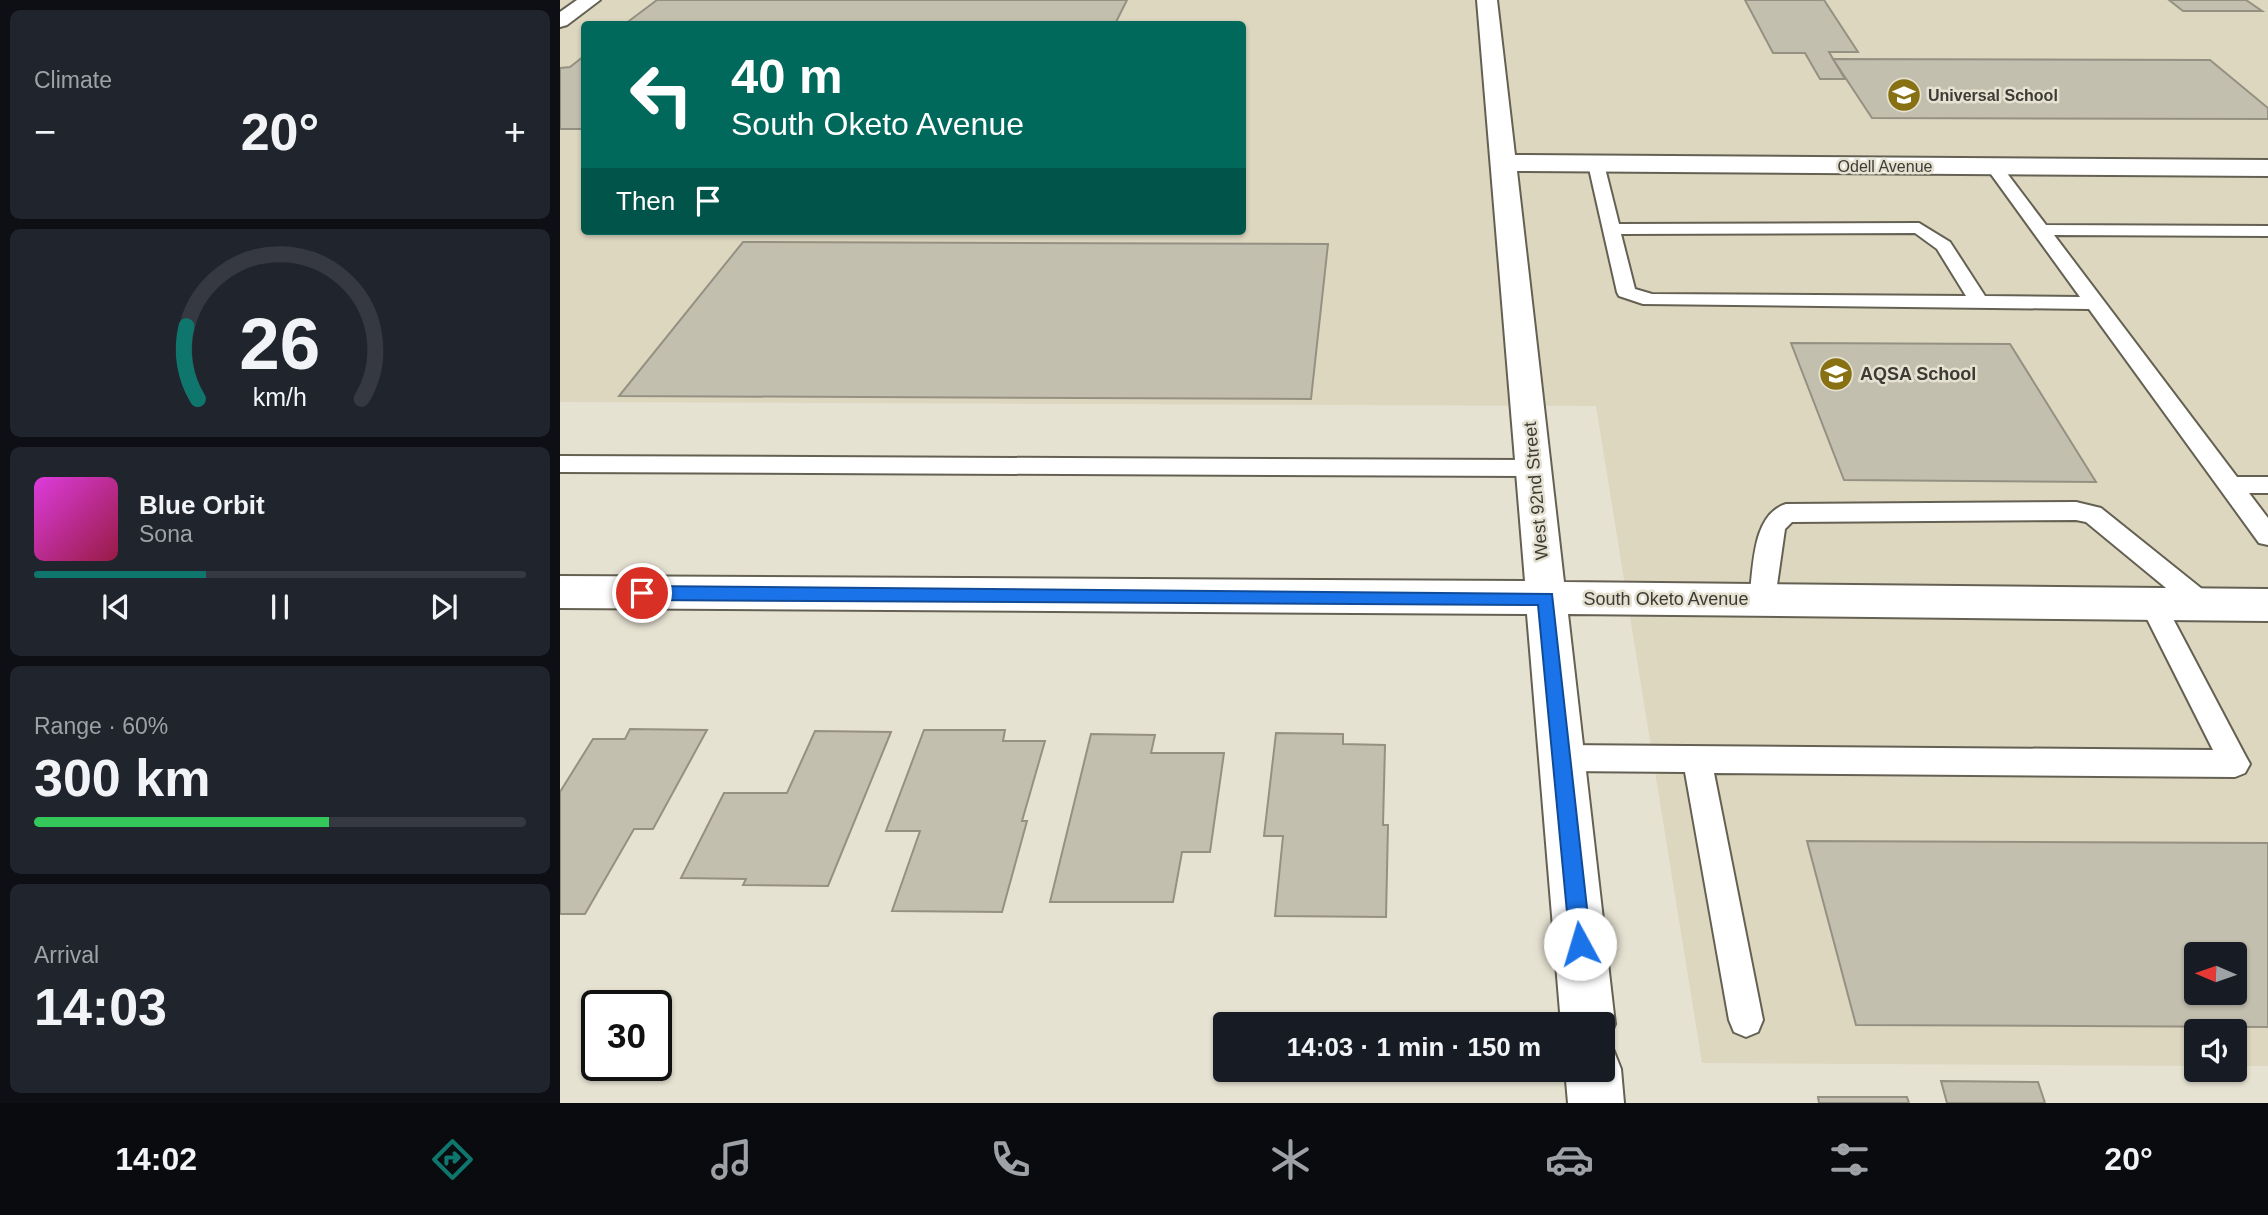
<!DOCTYPE html>
<meta charset="utf-8">
<style>
:root{--surface:#171b24;--page:#20242c;--text:#f1f3f6;--muted:#9ea1a6;--line:#363941;--accent:#0f766e}
body{margin:0;font-family:Helvetica,sans-serif;background:var(--page);color:var(--text);height:100vh;display:flex;flex-direction:column;font-size:26px;white-space:nowrap}
*{box-sizing:border-box;margin:0}
p{font-size:23px;color:var(--muted)}
.icon{flex:none;width:38px;height:38px;fill:none;stroke:currentColor;stroke-width:2;stroke-linecap:round;stroke-linejoin:round}
.map{position:relative;flex:1;overflow:hidden}
.panel{display:flex;flex-direction:column;gap:10px;padding:10px;background:#0d0f14;width:560px}
.panel>*{flex:none}
.top-card{position:absolute;left:21px;top:21px;width:665px;height:214px;border-radius:7px;box-shadow:0 2px 5px #0004;background:#00695c;color:#fff;overflow:hidden}
.needle{width:46px;rotate:272deg}
.controls{position:absolute;left:1624px;top:942px;display:grid;gap:14px}
.controls a{display:grid;place-items:center;width:63px;height:63px;border-radius:7px;background:var(--surface);box-shadow:0 2px 5px #0004;font-size:35px}
.speed{position:absolute;left:21px;top:990px;display:flex;gap:14px;font-size:35px;font-weight:700;text-align:center}
.speed>*{display:grid;place-content:center;width:91px;height:91px;border-radius:50%;background:var(--surface);box-shadow:0 2px 5px #0004;line-height:1}
.speed .limit{border:4px solid #111;border-radius:10px;background:#fff;color:#111}
.pin{position:absolute;display:grid;place-items:center;width:60px;height:60px;color:#fff;margin:-30px;border:4px solid #fff;border-radius:50%;box-shadow:0 2px 7px #0007}
.me{position:absolute;width:77px;margin:-38px;rotate:354deg;stroke-linejoin:round;filter:drop-shadow(0 0 5px #0008)}
.turn{display:flex;align-items:center;gap:24px;height:147px;padding:0 35px;font-size:32px}
.turn .icon{width:91px;height:91px;stroke-width:2.5}
.turn b{display:block;font-size:49px;line-height:60px}
.then{display:flex;align-items:center;height:66px;padding:0 35px;background:#0003;gap:14px;font-size:26px}
.big{font-size:52px;font-weight:600;line-height:1.1}
.panel .widget{flex:1;display:flex;flex-direction:column;justify-content:center;gap:10px;min-width:0;padding:0 24px;border-radius:10px;background:var(--page)}
.panel .dial{align-items:center;gap:0}
.dial svg{height:182px;overflow:visible;fill:none;stroke:var(--line);stroke-width:7;stroke-linecap:round;text-anchor:middle}
.dial text{fill:var(--text);stroke:none}
.song{display:flex;align-items:center;gap:21px}
.cover{width:84px;height:84px;border-radius:10px;background:linear-gradient(135deg,hsl(300 70% 55%),hsl(340 70% 35%))}
.played{height:7px;border-radius:4px;background:linear-gradient(90deg,var(--accent) 35%,var(--line) 35%)}
.keys{display:flex;justify-content:space-around;direction:ltr}
.heat{display:flex;justify-content:space-between;align-items:center;font-size:38px;direction:ltr}
.charge{height:10px;border-radius:5px;background:linear-gradient(90deg,#34c759 60%,var(--line) 0)}
.trip{position:absolute;left:653px;top:1012px;width:402px;height:70px;border-radius:7px;background:var(--surface);box-shadow:0 2px 5px #0004;font-weight:600;line-height:70px;text-align:center}
.tabs{display:flex;height:112px;justify-content:space-around;align-items:center;background:#090b0e;color:var(--muted)}
.tabs .icon{width:49px;height:49px}
.tabs .current{color:var(--accent)}
.tabs b{font-size:32px;color:var(--text)}
main{display:flex;flex:1;min-height:0}
.map>svg:first-child{display:block}
.built{fill:#ddd7c0;fill-rule:evenodd}
.building{fill:#c3bfaf;stroke:#959182;stroke-width:2;fill-rule:evenodd}
.lines{fill:none;stroke-linecap:round;stroke-linejoin:round}
.service-casing{stroke:#646153;stroke-width:4}
.minor-casing{stroke:#646153;stroke-width:4}
.service{fill:#fff;fill-rule:evenodd}
.minor{fill:#fff;fill-rule:evenodd}
.route{fill:#1a73e8;stroke:#114b97;stroke-width:2}
.labels{text-anchor:middle;stroke-width:5;stroke-linejoin:round;paint-order:stroke}
.far-poi-label{font-size:16px;font-weight:bold;fill:#3d3b35;stroke:#e6e2d2;text-anchor:start}
.far-street-label{font-size:16px;fill:#3d3b35;stroke:#e6e2d2}
.poi-label{font-size:18px;font-weight:bold;fill:#3d3b35;stroke:#e6e2d2;text-anchor:start}
.street-label{font-size:18px;fill:#3d3b35;stroke:#e6e2d2}
</style>
<main>
<section class="panel">
<div class="widget"><p>Climate</p>
<div class="heat"><a>−</a><b class="big">20°</b><a>+</a></div>
</div>
<div class="widget dial"><svg viewBox="0 0 100 80">
<path d="M14 69A42 42 0 1 1 86 69"/>
<path d="M14 69A42 42 0 0 1 9 37" stroke="#0f766e"/>
<text x="50" y="56" font-size="32" font-weight="700">26</text>
<text x="50" y="72" font-size="11">km/h</text>
</svg></div>
<div class="widget">
<div class="song"><i class="cover"></i><div><b>Blue Orbit</b><p>Sona</p></div></div>
<div class="played"></div>
<div class="keys"><svg class="icon" aria-label="previous" viewBox="0 0 24 24"><path d="M18 5L8 12l10 7zM5 5v14"/></svg><svg class="icon" aria-label="pause" viewBox="0 0 24 24"><path d="M8 5v14M16 5v14"/></svg><svg class="icon" aria-label="next" viewBox="0 0 24 24"><path d="M6 5l10 7-10 7zM19 5v14"/></svg></div>
</div>
<div class="widget"><p>Range · 60%</p><b class="big">300 km</b><div class="charge"></div></div>
<div class="widget"><p>Arrival</p><b class="big">14:03</b></div>
</section>
<div class="map">
<svg width="1708" height="1103" viewBox="0 0 1708 1103">
<rect width="100%" height="100%" fill="#e6e2d2"/>
<path class="built" d="M0,0H1708V1066H1675V1031H1636V1066L1142,1063L1036,406L0,402ZM24,24H682V231H24ZM1636,954H1675V992H1636Z"/>
<g class="building">
<polygon points="97,0 567,0 555,24 65,24"/>
<polygon points="1185,0 1264,0 1298,52 1269,52 1285,79 1260,79 1245,53 1213,53"/>
<polygon points="1609,0 1686,0 1702,11 1623,11"/>
<polygon points="24,56 24,129 0,129 0,68 10,67"/>
<polygon points="1273,59 1650,60 1708,108 1708,119 1312,118"/>
<polygon points="183,242 768,244 751,399 59,396"/>
<polygon points="1231,343 1450,344 1536,482 1284,480"/>
<polygon points="70,729 147,730 93,829 74,829 25,914 0,914 0,792 33,739 65,739"/>
<polygon points="364,730 445,730 443,741 485,741 462,821 467,821 442,912 332,911 360,831 326,831"/>
<polygon points="255,731 331,732 268,886 183,885 186,879 121,878 164,793 227,793"/>
<polygon points="716,733 783,734 783,744 825,745 823,825 828,825 826,917 715,916 723,836 704,836"/>
<polygon points="531,734 595,735 591,753 664,753 650,852 622,852 613,902 490,902"/>
<path d="M1247,841L1708,843V1027L1296,1025ZM1636,954H1675V992H1636Z"/>
<polygon points="1381,1081 1478,1082 1485,1103 1387,1103"/>
<polygon points="1258,1097 1347,1097 1349,1103 1259,1103"/>
</g>
<g class="lines">
<g class="service-casing">
<g id="service">
<path d="M1036,159L1044,164L1059,224L1359,223L1390,242L1425,296L1520,297L1428,170L1426,167L1428,164H1440L1486,225L1708,226V236L1494,235L1677,477H1708V493H1689L1708,518V545L1699,543L1529,309L1083,304L1059,296L1057,292L1028,164ZM1355,233L1377,249L1406,296L1092,294L1075,289L1061,234Z"/>
<polygon points="0,456 974,460 982,462 985,468 982,474 974,476 0,472"/>
<path d="M1516,502L1541,508L1652,597L1656,604L1652,611L1643,614L1634,611L1526,522L1516,520L1232,522L1225,529L1215,599L1211,606L1202,609L1193,606L1189,599C1194,569 1191,515 1226,504Z"/>
<polygon points="1592,593 1601,596 1685,755 1690,764 1685,773 1675,777 1154,773 1203,1020 1198,1032 1186,1037 1174,1032 1169,1020 1125,772 1002,771 992,767 988,758 992,749 1002,745 1653,750 1579,603 1583,596"/>
</g>
</g>
<g class="minor-casing">
<g id="minor">
<polygon points="17,0 40,0 7,25 0,27 0,12"/>
<polygon points="917,0 937,0 955,155 1708,160 1708,176 957,171 1004,582 1708,589 1708,621 1008,614 1055,1024 1047,1043 1043,1045 1043,1024 1001,1024 967,614 0,608 0,576 965,581"/>
<polygon points="1043,1045 1053,1049 1061,1069 1064,1103 1008,1103 1005,1069 1043,1069"/>
</g>
</g>
<use href="#service" class="service"/>
<use href="#minor" class="minor"/>
</g>
<polygon class="route" points="82,586 992,594 1031,944 1028,951 1020,955 1013,951 1010,944 978,605 82,600 76,598 74,593 76,588"/>
<defs>
<g id="school-disc" transform="scale(1.75)"><circle r="9.5" fill="#877112" stroke="#e6e2d2"/><path d="M0-5L7-2L0 1L-7-2ZM-4 1L0 2.5L4 1V4Q0 6-4 4Z" fill="#fff"/></g>
</defs>
<g fill-rule="evenodd">
<use href="#school-disc" x="1344" y="95"/>
<use href="#school-disc" x="1276" y="374"/>
</g>
<g class="labels">
<g class="far-poi-label">
<text x="1368" y="101">Universal School</text>
</g>
<g class="far-street-label">
<text x="1325" y="172">Odell Avenue</text>
</g>
<g class="poi-label">
<text x="1300" y="380">AQSA School</text>
</g>
<g class="street-label">
<text transform="translate(976 491) rotate(-95)" y="6">West 92nd Street</text>
<text x="1106" y="605">South Oketo Avenue</text>
</g>
</g>
</svg>
<div class="controls">
<a><svg class="needle" viewBox="-14 -14 28 28"><path d="M0-13l5 13h-10z" fill="#e53935"/><path d="M0 13l5-13h-10z" fill="#9ea1a6"/></svg></a>
<a><svg class="icon" aria-label="sound" viewBox="0 0 24 24"><path d="M4 9h4l5-4v14l-5-4H4zM17 9q2 3 0 6"/></svg></a>
</div>
<div class="speed"><div class="limit">30</div></div>
<div class="pin" style="left:82px;top:593px;background:#d93025"><svg class="icon" aria-label="arrive" viewBox="0 0 24 24"><path d="M6 21V4h12l-3 4 3 4H6"/></svg></div>
<svg class="me" style="left:1020px;top:944px" viewBox="-20 -20 40 40"><circle r="19" fill="#fff"/><path d="M0-13L10 11 0 6-10 11z" fill="#1a73e8"/></svg>
<div class="trip">14:03 · 1 min · 150 m</div>
<div class="top-card">
<div class="turn"><svg class="icon" aria-label="left" viewBox="0 0 24 24"><path d="M17 20v-9H6M10 6l-5 5 5 5"/></svg><div><b>40 m</b>South Oketo Avenue</div></div>
<div class="then">Then<svg class="icon" aria-label="arrive" viewBox="0 0 24 24"><path d="M6 21V4h12l-3 4 3 4H6"/></svg></div>
</div>
</div>
</main>
<nav class="tabs">
<b>14:02</b>
<svg class="icon current" aria-label="directions" viewBox="0 0 24 24"><path d="M12 3l9 9-9 9-9-9zM9 14v-3h6M13 9l2 2-2 2"/></svg>
<svg class="icon" aria-label="music" viewBox="0 0 24 24"><path d="M9 18V5l10-2v13"/><circle cx="6" cy="18" r="3"/><circle cx="16" cy="16" r="3"/></svg>
<svg class="icon" aria-label="phone" viewBox="0 0 24 24"><path d="M5 4h4l2 5-3 2q2 4 5 5l2-3 5 2v4C11 20 4 13 5 4z"/></svg>
<svg class="icon" aria-label="climate" viewBox="0 0 24 24"><path d="M12 3v18M4 7l16 10M4 17L20 7"/></svg>
<svg class="icon" aria-label="car" viewBox="0 0 24 24"><path d="M5 17H2v-5l4-1 3-4h7l3 4 3 1v5h-3M9 17h6M6 11h13"/><circle cx="7" cy="17" r="2"/><circle cx="17" cy="17" r="2"/></svg>
<svg class="icon" aria-label="filters" viewBox="0 0 24 24"><path d="M4 7h16M4 17h16"/><circle cx="9" cy="7" r="2"/><circle cx="15" cy="17" r="2"/></svg>
<b>20°</b>
</nav>
